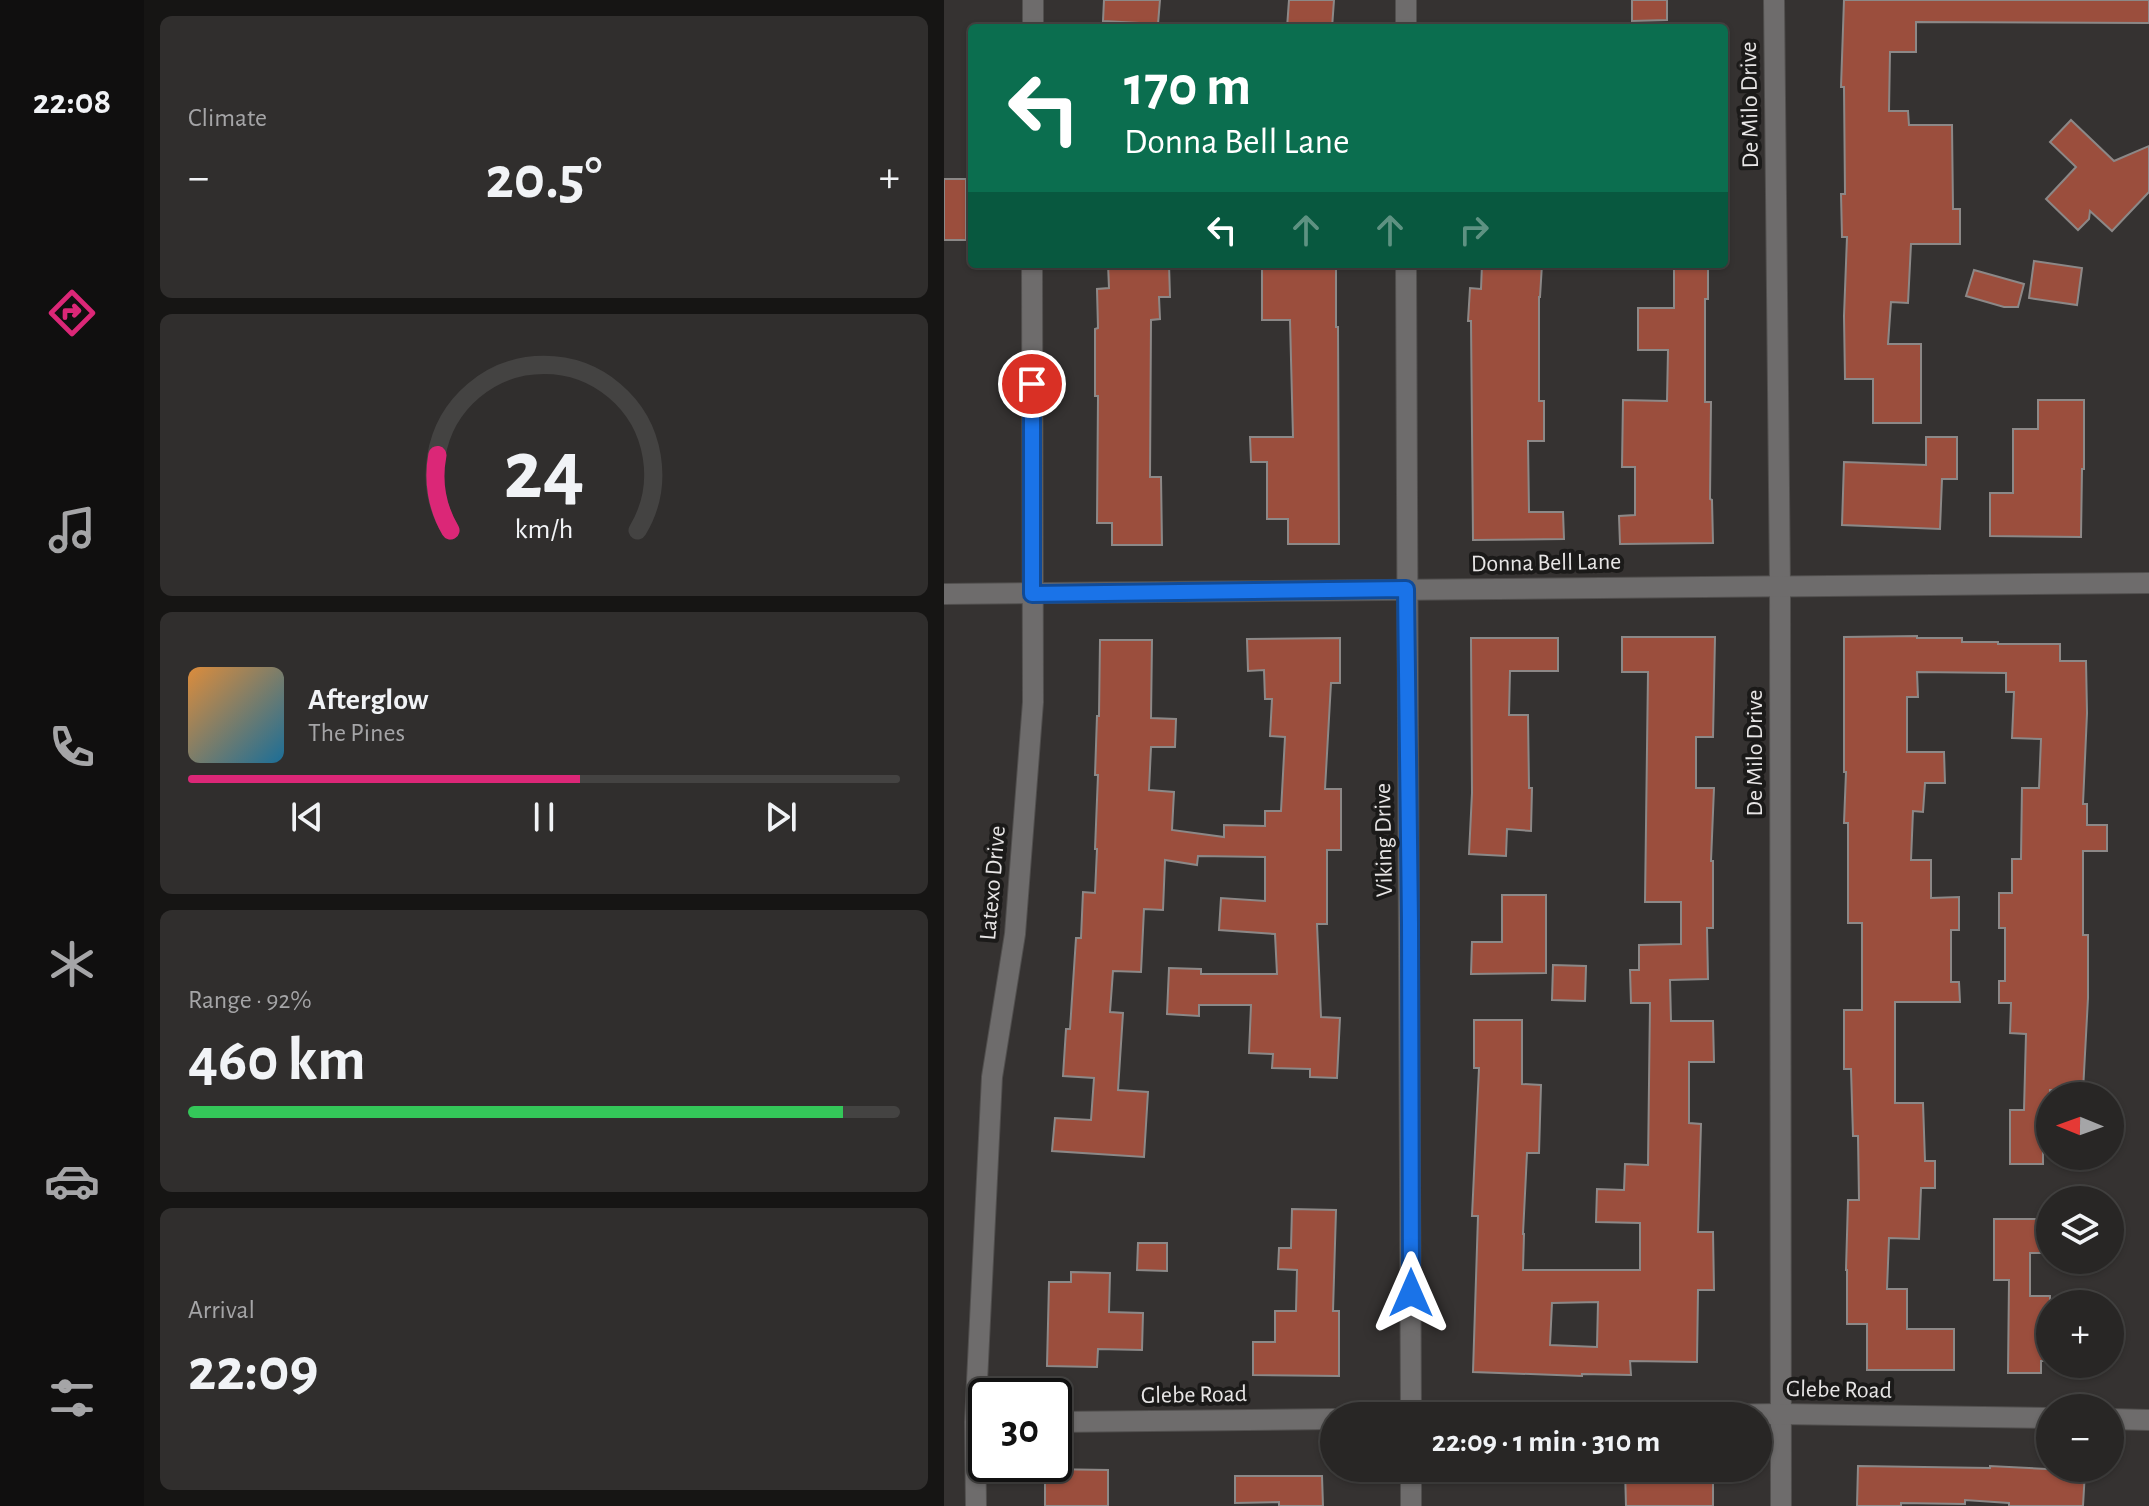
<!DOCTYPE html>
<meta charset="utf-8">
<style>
:root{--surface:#282625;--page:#302e2d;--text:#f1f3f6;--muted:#a5a5a7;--line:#444342;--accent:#db2777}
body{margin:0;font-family:"Alegreya Sans",sans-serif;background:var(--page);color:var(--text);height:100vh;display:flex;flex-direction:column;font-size:30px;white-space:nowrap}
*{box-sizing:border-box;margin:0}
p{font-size:26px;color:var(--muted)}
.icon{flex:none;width:44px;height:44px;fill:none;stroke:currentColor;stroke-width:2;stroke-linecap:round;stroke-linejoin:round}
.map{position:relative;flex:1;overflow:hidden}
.sheet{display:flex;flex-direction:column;gap:16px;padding:16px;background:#161514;width:800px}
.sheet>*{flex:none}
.hud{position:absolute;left:24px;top:24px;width:760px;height:244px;border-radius:8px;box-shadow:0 2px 6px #0004,0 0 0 2px var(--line);background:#0b6e4f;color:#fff;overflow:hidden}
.needle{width:52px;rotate:271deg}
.controls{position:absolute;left:1092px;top:1082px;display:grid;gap:16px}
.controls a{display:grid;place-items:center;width:88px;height:88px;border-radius:50%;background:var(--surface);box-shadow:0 2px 6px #0004,0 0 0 2px var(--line);font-size:40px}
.speed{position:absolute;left:24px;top:1378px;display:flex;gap:16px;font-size:40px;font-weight:700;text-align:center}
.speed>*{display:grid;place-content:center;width:104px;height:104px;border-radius:50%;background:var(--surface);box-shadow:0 2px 6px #0004,0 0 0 2px var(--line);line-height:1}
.speed .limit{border:4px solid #111;border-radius:12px;background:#fff;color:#111}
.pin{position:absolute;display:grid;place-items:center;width:68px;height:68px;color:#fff;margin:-34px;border:4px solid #fff;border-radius:50%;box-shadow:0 2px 8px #0007}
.me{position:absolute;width:88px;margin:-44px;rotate:0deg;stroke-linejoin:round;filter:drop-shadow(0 0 6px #0008)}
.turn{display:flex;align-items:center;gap:28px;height:168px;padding:0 24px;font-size:36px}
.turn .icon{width:104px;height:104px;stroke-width:2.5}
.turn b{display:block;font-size:56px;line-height:68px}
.lanes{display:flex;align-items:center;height:76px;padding:0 24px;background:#0003;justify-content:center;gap:40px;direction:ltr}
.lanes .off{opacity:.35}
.big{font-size:60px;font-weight:600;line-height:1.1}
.sheet .widget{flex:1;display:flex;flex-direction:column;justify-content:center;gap:12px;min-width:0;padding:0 28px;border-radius:12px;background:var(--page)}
.sheet .dial{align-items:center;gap:0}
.dial svg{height:208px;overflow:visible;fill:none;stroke:var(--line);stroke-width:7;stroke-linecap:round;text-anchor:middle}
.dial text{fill:var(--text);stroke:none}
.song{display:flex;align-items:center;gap:24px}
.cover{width:96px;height:96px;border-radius:12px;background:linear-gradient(135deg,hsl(30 70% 55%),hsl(200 70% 35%))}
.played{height:8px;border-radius:4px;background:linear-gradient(90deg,var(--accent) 55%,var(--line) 55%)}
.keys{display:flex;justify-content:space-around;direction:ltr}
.heat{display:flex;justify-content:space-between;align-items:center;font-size:44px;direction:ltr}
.charge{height:12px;border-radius:6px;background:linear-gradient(90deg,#34c759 92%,var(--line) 0)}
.trip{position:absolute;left:376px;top:1402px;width:452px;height:80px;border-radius:40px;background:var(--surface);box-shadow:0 2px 6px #0004,0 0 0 2px var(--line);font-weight:600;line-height:80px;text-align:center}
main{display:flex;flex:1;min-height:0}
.menu{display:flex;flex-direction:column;width:144px;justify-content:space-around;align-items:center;background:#100f0f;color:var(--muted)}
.menu .icon{width:56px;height:56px}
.menu .active{color:var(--accent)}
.menu b{font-size:36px;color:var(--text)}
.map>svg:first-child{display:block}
.building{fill:#9b4e3d;stroke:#8c8887;stroke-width:2;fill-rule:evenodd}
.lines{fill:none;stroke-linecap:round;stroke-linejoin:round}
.minor-casing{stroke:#514f4e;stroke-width:22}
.minor{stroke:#6e6c6c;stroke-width:20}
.route-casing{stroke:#114b97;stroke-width:20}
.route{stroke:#1a73e8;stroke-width:14}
.labels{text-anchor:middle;stroke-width:8;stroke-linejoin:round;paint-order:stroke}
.street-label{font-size:24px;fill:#e7e5e5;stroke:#1b1a19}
</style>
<main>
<nav class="menu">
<b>22:08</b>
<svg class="icon active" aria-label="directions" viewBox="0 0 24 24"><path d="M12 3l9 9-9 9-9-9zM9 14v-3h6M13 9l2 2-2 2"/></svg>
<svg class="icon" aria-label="music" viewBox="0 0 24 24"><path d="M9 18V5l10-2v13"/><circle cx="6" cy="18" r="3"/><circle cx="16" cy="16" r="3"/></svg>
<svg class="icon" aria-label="phone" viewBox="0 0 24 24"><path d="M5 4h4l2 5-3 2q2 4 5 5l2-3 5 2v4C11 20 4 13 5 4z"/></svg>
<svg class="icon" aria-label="climate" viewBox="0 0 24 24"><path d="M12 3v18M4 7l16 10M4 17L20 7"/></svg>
<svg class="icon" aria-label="car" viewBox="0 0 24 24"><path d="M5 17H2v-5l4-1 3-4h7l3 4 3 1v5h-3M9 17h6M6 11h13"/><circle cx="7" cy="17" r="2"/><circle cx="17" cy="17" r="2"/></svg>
<svg class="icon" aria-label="filters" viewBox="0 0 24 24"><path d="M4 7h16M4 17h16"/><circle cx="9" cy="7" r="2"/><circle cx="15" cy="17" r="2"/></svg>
</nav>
<section class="sheet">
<div class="widget"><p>Climate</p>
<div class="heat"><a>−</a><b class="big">20.5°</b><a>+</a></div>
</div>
<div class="widget dial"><svg viewBox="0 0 100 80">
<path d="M14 69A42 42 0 1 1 86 69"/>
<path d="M14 69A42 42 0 0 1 9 40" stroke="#db2777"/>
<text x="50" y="56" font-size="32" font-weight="700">24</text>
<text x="50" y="72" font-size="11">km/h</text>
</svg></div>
<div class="widget">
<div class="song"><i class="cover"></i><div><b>Afterglow</b><p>The Pines</p></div></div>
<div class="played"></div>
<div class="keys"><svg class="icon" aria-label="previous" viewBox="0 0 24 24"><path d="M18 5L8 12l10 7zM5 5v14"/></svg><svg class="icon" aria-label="pause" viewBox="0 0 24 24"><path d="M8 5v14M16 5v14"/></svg><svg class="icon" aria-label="next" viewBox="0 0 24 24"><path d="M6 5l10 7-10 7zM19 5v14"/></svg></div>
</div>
<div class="widget"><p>Range · 92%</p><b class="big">460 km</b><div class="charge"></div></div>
<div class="widget"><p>Arrival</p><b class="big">22:09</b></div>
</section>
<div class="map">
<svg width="1205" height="1506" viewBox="0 0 1205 1506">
<rect width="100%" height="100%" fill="#353231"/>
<g class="building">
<polygon points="160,0 216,0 214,24 159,21"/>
<polygon points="345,0 390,0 388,28 343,28"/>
<polygon points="688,0 723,0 723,20 688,21"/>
<polygon points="900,0 1205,0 1205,23 972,22 972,52 946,52 945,111 964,111 965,125 1008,125 1009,209 1016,209 1016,244 967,244 964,303 947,302 944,344 977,344 977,423 929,423 929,379 901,379 900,316 903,237 898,237 897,194 901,194 900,87 897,87"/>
<polygon points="1127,120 1170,161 1205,146 1205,192 1168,231 1146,211 1145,219 1134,230 1102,199 1132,167 1106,142"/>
<rect x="0" y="179" width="22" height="61"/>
<polygon points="1090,261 1138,268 1133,305 1085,298"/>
<polygon points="164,264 225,264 226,297 215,297 216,319 207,320 206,477 217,477 218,545 168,545 168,523 153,523 154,396 151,396 151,329 154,328 153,289 165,288"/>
<polygon points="318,264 392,264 392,327 394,327 395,544 344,544 344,519 323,519 323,462 307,462 306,437 349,437 346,320 318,320"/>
<polygon points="538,264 598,264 596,297 595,297 595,401 600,401 600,441 584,441 585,512 619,512 620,539 529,540 527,321 524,321 526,288 537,289"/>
<polygon points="730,264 764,264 764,299 761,299 761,402 767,402 766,499 768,500 769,543 676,544 675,516 691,515 691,467 678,467 679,400 723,401 724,350 694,350 694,308 730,308"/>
<polygon points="1030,270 1080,284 1074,307 1060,307 1022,296"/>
<polygon points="1094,400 1140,400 1140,469 1138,469 1137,537 1046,536 1046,493 1069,493 1069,429 1094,429"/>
<polygon points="982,437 1013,437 1013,479 998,479 996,529 898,525 900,462 982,465"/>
<polygon points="973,636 973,638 1018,638 1018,642 1054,642 1054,644 1116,644 1116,661 1142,661 1143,713 1139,804 1143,804 1143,825 1163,825 1163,851 1139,851 1139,935 1144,935 1144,998 1139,1091 1106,1090 1106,1142 1099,1142 1099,1164 1066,1164 1066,1110 1080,1110 1082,1034 1066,1033 1067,1003 1055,1003 1055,981 1061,981 1061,928 1055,928 1055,893 1068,893 1068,859 1077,859 1078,788 1095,788 1097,739 1068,738 1070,692 1062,692 1062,673 973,672 974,697 963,697 963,752 1000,752 1001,783 981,783 979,812 969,811 967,860 987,860 987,898 1015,897 1015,930 1007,930 1007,982 1015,982 1016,1002 951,1002 951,1103 979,1103 981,1161 991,1161 991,1188 977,1188 975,1239 945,1238 943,1289 963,1289 963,1329 1010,1329 1010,1370 923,1370 923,1324 903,1324 903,1270 902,1270 904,1200 915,1200 914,1136 909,1136 907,1069 900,1069 900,1010 918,1010 918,923 904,923 904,823 900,823 902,772 900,772 900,637"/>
<path d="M678,637H771L769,737H752V788H770L767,861H769V928H763L764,979L726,980L727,1021H769L770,1062H745V1123L757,1124L754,1232H769L770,1290H754L753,1362L686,1361L687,1375L638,1374V1376L529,1372L534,1216H528L535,1068H530V1020H578V1084L597,1085L595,1153H583L579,1234H580L579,1270H696V1223L652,1222L653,1189L680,1190L681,1164L704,1165L706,1003H687L686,970H695V945L737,944V902H701L704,672H678ZM654,1302L653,1347L606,1345L608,1303Z"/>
<polygon points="396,638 396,683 387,683 381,789 397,789 397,850 383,850 383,924 373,924 377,1017 396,1018 393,1078 366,1077 366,1069 328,1068 329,1054 305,1053 307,1005 255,1005 255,1016 223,1014 225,968 257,969 257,974 333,974 331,934 275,930 277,898 321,901 321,857 254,856 253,865 221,860 219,910 200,909 197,972 169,971 166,1012 179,1013 174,1090 204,1092 200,1157 108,1151 111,1118 147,1120 150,1078 119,1076 122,1029 126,1029 132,938 137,938 139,892 151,893 153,849 151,849 154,775 151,775 153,716 155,716 156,640 208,640 207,718 232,719 231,747 207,747 205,790 230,792 228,830 280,837 280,825 321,826 321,811 337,811 341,737 326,736 328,699 321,699 320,670 304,671 303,639"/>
<polygon points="527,638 614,638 614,671 566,671 565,715 584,715 585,788 588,788 587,831 563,829 562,856 525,854 528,793"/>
<polygon points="558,895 602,895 602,973 527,974 528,942 558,942"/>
<polygon points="609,965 642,966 641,1001 608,1000"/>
<polygon points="348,1209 392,1210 389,1311 395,1311 395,1376 309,1375 309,1342 331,1342 331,1311 352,1311 353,1270 334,1269 335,1248 347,1248"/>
<polygon points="1050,1219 1106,1219 1106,1253 1086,1253 1086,1296 1106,1296 1106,1361 1097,1361 1097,1373 1064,1373 1065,1280 1050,1280"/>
<polygon points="194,1243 223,1243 223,1271 193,1270"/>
<polygon points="127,1272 166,1273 165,1312 199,1313 198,1350 154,1349 153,1367 103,1366 105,1282 127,1282"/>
<polygon points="914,1466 1046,1468 1046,1466 1141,1471 1139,1506 1065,1506 1065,1503 1021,1500 1021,1504 957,1503 957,1506 913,1506"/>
<polygon points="769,1468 769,1506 682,1506 681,1469"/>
<polygon points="101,1469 164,1470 164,1506 101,1506"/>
<polygon points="291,1476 378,1476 379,1506 335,1506 335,1502 291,1503"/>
</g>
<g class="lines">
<g class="minor-casing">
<g id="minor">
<polyline points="462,0 462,28"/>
<polyline points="830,0 836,585 837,1506"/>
<polyline points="89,28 89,0"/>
<polyline points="462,264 467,1416"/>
<polyline points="0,594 1205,583"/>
<polyline points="684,1416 836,1414 1106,1418"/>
<polyline points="1166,1419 1205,1420"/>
<polyline points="110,1422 390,1419"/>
<polyline points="467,1468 467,1506"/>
<polyline points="32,1506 31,1422 48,1077 71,934 89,702 88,264"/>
</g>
</g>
<use href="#minor" class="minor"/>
</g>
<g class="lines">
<g class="route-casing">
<polyline id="route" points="88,384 88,594 462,589 466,923 467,1293"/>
</g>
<use href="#route" class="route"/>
</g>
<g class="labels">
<g class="street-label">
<text transform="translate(805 105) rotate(-91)" y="8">De Milo Drive</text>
<text transform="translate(602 562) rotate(-1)" y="8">Donna Bell Lane</text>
<text transform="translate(810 753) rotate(-90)" y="8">De Milo Drive</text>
<text transform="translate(439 840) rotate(-91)" y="8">Viking Drive</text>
<text transform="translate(48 883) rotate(-85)" y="8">Latexo Drive</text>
<text transform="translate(895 1389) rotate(1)" y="8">Glebe Road</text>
<text transform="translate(250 1394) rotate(-1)" y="8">Glebe Road</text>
</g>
</g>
</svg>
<div class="controls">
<a><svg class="needle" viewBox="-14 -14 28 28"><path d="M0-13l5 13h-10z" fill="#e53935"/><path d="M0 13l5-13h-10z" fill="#a5a5a7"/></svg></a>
<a><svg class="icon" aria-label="layers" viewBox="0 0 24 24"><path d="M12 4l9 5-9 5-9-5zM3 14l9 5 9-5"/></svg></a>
<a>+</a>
<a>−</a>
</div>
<div class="speed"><div class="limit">30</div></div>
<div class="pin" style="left:88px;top:384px;background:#d93025"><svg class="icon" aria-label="arrive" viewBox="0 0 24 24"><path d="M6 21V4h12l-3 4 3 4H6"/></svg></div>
<svg class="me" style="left:467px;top:1293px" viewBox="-20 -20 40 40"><path d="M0-17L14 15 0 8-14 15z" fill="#1a73e8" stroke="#fff" stroke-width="4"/></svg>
<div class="trip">22:09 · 1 min · 310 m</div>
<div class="hud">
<div class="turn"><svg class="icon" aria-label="left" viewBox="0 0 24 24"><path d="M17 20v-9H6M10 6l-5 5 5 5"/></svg><div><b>170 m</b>Donna Bell Lane</div></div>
<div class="lanes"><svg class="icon" aria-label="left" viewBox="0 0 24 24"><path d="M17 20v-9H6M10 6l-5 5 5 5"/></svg><svg class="icon off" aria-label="ahead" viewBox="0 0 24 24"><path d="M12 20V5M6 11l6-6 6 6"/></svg><svg class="icon off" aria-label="ahead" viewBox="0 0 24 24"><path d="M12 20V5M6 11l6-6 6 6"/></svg><svg class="icon off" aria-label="right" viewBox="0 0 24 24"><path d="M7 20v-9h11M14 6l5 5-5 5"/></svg></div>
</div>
</div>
</main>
